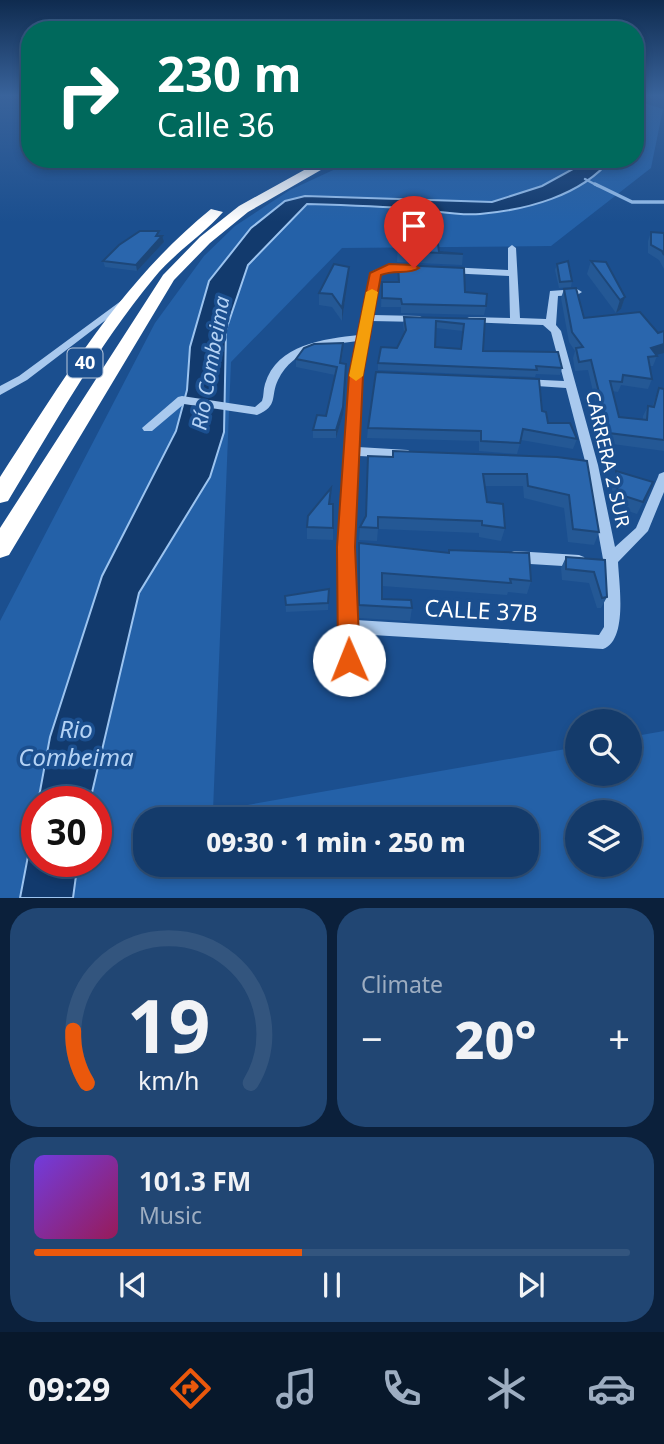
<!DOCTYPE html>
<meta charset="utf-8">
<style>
:root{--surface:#143b6b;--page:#214673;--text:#f1f3f6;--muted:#9dadc1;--line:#33557e;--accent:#ea580c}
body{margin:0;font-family:"Noto Sans",sans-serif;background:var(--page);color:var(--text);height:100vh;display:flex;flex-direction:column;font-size:26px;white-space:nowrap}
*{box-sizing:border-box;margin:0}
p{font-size:23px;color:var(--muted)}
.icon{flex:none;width:38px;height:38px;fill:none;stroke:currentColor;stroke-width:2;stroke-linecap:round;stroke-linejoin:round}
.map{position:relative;height:898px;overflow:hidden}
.details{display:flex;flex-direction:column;gap:10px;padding:10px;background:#0b203b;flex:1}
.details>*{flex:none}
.hud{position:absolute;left:21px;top:21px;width:623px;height:147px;border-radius:28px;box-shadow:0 4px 10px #0003,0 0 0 2px var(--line);background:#00695c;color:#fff;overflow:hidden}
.fabs{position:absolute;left:565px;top:709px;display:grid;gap:14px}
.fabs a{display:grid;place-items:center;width:77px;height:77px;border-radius:50%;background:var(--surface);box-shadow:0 4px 10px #0003,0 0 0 2px var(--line);font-size:35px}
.speed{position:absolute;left:21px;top:786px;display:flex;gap:14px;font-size:35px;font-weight:700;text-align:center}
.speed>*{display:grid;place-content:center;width:91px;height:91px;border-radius:50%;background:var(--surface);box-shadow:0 4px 10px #0003,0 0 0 2px var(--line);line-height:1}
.speed .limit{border:10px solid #d22;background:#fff;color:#111}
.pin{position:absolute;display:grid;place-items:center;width:60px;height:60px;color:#fff;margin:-72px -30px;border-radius:50% 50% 50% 0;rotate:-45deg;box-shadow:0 0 7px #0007}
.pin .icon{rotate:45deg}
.me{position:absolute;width:77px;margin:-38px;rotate:359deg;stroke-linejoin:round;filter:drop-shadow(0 0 5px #0008)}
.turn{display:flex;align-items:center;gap:24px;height:147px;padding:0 21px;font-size:32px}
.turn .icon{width:91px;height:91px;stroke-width:2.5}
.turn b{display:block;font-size:49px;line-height:60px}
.big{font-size:52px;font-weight:800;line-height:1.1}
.details .widget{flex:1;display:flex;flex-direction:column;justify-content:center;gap:10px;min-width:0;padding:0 24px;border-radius:28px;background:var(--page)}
.details .dial{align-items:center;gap:0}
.dial svg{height:182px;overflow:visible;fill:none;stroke:var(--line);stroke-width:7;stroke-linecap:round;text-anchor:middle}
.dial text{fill:var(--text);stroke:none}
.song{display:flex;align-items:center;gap:21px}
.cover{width:84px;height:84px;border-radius:10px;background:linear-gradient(135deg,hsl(260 70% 55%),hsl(330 70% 35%))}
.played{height:7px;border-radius:4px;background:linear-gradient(90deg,var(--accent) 45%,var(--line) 45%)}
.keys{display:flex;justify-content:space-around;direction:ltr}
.heat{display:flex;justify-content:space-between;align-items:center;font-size:38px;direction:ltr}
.details .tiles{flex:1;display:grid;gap:10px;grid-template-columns:1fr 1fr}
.widget:last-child{grid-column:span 2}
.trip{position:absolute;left:133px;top:807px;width:406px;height:70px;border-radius:28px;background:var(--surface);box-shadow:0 4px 10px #0003,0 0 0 2px var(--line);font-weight:800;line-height:70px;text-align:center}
.menu{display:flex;height:112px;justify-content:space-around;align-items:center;background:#08182b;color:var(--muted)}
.menu .icon{width:49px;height:49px}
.menu .selected{color:var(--accent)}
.menu b{font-size:32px;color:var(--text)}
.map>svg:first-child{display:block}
.green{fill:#2461a8;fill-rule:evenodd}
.water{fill:#123a6d;stroke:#9cc4f0;stroke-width:2}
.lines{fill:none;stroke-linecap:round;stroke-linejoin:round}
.stream-far1{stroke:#9cc4f0;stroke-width:2.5}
.stream{stroke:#9cc4f0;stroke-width:3.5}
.minor{fill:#a9c9ee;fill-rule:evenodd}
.highway{fill:#fff;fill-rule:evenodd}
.wall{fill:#245895;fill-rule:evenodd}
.shaded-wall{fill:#1d4779}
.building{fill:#2a66ad;stroke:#1d4779;stroke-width:2;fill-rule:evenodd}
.route{fill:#ea580c;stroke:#983908;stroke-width:2}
.slow{fill:#f59e0b}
.labels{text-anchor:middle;stroke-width:7;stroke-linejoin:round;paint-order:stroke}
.shield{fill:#1b4f8f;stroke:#bbcadd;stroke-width:2}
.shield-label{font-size:18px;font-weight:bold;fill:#fff}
.street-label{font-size:19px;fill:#fff;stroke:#1b4f8f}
.water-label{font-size:21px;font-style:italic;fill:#b5d3f5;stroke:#1b4f8f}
.near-street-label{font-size:23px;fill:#fff;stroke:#1b4f8f}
.near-water-label{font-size:24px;font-style:italic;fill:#b5d3f5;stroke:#1b4f8f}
</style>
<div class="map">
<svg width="664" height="898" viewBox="0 0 664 898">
<rect width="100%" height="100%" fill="#1b4f8f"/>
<path class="green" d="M635,100L663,109L651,168L551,246L342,248L231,362L213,811L577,747L578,774H630V737L664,731V898H0V621L155,323L204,256L235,226L290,190L357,159H635ZM37,802H96V861H37ZM578,812H630V864H578ZM145,819H527V864H145Z"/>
<g class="water">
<path d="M591,159H611C581,196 526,210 480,214C459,216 436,211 415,209C379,206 343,205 307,204L248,265L226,330L224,432L210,477L139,593L90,801L38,802L50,737L102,576L176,431L187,390L190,347L209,281L251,228L285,201L305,196L492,202L542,186Z"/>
<polygon points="37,809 37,861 78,861 73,898 20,898"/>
</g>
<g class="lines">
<polyline class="stream-far1" points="585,179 598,186"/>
<polyline class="stream" points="595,184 632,202 664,202"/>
<g class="minor">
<path d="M512,245L516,248L520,318L546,319L550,291L577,289L582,292L577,295L558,296L556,325L561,331L598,465L615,547L636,528L658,477L659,474L664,472V492L648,531L618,562C619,584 628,640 603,649L356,634L357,660L355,665L349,667L343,665L341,660L339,547L351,375L358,341C326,345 294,348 278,380C270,396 279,406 257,415L184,404L152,431H144L142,428L178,397L182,396L255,407L262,401C264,396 263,390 265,384C277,344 324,339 359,335L373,271L389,264L415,266L416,268L412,271L390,270L380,274L373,315L420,316L425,319L420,322L371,321L361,375L358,447L408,450L414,454L408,458L358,456L353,547L356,620L599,635L604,627V567L601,563L603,559L586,465L566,388L522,385L517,382L522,379L564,381L551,332L543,325L466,322L464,320L469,317L510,318L509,276L448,273L444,270L448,267L508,270V248Z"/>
<polygon points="125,298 130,301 128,303 27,380 0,395 0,386 19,376"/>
<polygon points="514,551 579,555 584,557 586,561 584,565 579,567 514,563 509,561 507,557 509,553"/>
</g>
<g class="highway">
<polygon points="324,159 340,159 248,212 210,243 174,280 9,555 0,558 0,528 163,275 200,237 239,206"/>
<path d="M211,209L223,212C202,236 174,253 154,278C97,347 54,425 8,501L0,503V477C63,380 120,283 211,209Z"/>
</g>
</g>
<g class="wall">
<polygon points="651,232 664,233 664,269 659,260 648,253 648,241"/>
<polygon points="160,236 164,242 137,271 105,267 103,261"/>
<polygon points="398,242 439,252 463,254 462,265 397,262"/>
<polygon points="591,261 625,297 621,309 616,313 587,274"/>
<polygon points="557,264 572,281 571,287 559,288 555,270"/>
<polygon points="398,265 465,292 486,306 484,315 401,313 401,307 381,307 382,282 398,282"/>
<polygon points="348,279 342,321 332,307 319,305 319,293"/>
<polygon points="564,289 584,318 657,356 653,366 650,366 652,379 648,389 621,385 618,392 612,391 619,417 643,420 643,416 648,406 652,407 659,388 664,389 664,451 605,443 588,370 575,371 573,358 575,351 569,342 561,298"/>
<path d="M404,317L485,319L483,351L562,368L560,375L536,374L535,377L378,370V363L397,348L404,332L403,324ZM436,328L463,331L461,349L435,347Z"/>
<polygon points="343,351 341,363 343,415 336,438 313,438 313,430 326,416 335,375 296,367 296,359"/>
<polygon points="542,411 548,423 577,439 573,449 521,440 517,454 479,451 479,441 367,438 368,428"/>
<polygon points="393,457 557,457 599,532 594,545 568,542 564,508 524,498 523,486 485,486 487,502 505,528 501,541 479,537 479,533 378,529 377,541 359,540 360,527 366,517"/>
<polygon points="616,471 653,482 637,514 613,506 611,483"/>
<polygon points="331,504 333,504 333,540 307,539 307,527"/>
<polygon points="359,543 531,581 527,594 508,592 507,595 382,586 382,599 412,608 410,621 359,618"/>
<polygon points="566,557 605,560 607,597 601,608 597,608 589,583 562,580 561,568"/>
<polygon points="329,589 328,610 286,612 285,596"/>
</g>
<g class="shaded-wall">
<polygon points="162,236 164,242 137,271 136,265"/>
<polygon points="349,267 348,279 342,321 342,308"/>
<polygon points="625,297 621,309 616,313 620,300"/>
<polygon points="664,344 664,353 648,357 651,348"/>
<polygon points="346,372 343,415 336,438 336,430"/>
</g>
<g class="building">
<polygon points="140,231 159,231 156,236 162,236 136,265 103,261 119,245"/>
<polygon points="651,232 664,233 664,255 662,251 651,245"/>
<polygon points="398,242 438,244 439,252 463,254 398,251"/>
<polygon points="568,261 572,281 560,282 557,264"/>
<polygon points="591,261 606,262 625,297 620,300"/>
<polygon points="334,264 349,267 342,308 332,294 319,293"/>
<polygon points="398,265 464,268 465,292 487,294 486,306 402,304 401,299 382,298 382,282 399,282"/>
<polygon points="576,288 584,318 640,312 658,333 664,331 664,344 651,348 657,356 648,357 652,379 623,375 622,382 610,381 619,417 647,420 648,406 654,407 659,388 664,389 664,440 609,433 591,360 579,362 576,348 583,347 572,332 564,289"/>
<path d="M404,317L485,319L483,351L558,352L562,368L536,366L537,370L378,363L381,347L397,348L406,330ZM436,321L464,324L461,349L435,347Z"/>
<polygon points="343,343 340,363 346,364 343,407 336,430 313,430 317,415 326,416 337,367 296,359 304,348 314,344"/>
<polygon points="376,372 539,379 542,411 546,412 548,423 570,423 577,439 523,429 520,443 481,441 481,431 368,428"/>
<polygon points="393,451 557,457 587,461 599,532 573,529 569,495 528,486 527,474 483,474 487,502 503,504 505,528 482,525 482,521 378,517 378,528 360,527 366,516 368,456 393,457"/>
<polygon points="616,471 653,482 643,502 618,494"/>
<polygon points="331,488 329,504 333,504 333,528 307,527 308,516"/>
<polygon points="359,543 449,553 449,550 529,553 531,581 510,579 511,583 382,573 382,599 411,600 412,608 359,605"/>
<polygon points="566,557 605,560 607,597 602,598 594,572 566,569"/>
<polygon points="329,589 328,603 286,605 285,596"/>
</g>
<linearGradient id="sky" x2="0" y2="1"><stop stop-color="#0f2b4f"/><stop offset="0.43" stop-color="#39639b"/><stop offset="1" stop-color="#39639b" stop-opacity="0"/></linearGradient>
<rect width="664" height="222" fill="url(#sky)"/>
<path class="route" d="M389,264L414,265L419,268C409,275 394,269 381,275L363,375L355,547L360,660L356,666L349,669L341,666L338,660L337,547L349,375L370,273Z"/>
<polygon class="slow" points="372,289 378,292 363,376 356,381 349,376 366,292"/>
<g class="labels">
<rect class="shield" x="67.5" y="348.5" width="35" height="29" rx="5"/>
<g class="shield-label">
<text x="85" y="369">40</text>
</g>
<g class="street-label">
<text transform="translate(608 459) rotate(77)" y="7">CARRERA 2 SUR</text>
</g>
<g class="water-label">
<text transform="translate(211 363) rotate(-80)" y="7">Río Combeima</text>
</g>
<g class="near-street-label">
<text transform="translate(481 611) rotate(3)" y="8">CALLE 37B</text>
</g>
<g class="near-water-label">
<text x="76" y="738">Rio<tspan x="76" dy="28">Combeima</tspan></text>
</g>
</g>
</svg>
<div class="fabs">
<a><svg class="icon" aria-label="search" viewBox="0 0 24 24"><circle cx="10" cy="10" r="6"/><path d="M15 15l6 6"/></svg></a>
<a><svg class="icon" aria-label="layers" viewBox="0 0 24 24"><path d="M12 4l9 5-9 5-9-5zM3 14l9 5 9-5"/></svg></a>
</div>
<div class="speed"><div class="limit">30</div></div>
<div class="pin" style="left:414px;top:268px;background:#d93025"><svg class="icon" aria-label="arrive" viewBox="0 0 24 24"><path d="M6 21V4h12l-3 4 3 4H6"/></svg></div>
<svg class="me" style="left:349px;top:660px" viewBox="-20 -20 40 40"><circle r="19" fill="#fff"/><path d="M0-13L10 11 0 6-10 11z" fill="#ea580c"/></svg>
<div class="trip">09:30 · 1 min · 250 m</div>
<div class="hud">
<div class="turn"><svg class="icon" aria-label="right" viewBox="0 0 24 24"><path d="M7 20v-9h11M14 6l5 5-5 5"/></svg><div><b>230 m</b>Calle 36</div></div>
</div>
</div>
<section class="details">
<div class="tiles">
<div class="widget dial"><svg viewBox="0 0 100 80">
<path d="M14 69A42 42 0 1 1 86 69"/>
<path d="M14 69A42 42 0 0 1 8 46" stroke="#ea580c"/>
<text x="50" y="56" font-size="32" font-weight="700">19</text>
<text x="50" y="72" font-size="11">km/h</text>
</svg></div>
<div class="widget"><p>Climate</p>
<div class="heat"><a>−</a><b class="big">20°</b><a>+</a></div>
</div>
<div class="widget">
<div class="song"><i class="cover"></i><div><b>101.3 FM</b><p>Music</p></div></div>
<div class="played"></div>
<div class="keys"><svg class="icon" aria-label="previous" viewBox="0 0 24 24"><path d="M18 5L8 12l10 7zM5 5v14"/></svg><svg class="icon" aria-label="pause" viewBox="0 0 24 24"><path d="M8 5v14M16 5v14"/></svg><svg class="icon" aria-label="next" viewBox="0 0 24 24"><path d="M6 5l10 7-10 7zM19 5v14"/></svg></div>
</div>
</div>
</section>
<nav class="menu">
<b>09:29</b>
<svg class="icon selected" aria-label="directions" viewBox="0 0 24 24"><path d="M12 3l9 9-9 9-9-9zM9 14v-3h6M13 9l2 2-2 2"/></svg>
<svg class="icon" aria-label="music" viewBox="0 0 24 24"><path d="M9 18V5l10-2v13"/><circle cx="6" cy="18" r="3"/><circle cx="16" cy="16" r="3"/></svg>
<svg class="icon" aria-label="phone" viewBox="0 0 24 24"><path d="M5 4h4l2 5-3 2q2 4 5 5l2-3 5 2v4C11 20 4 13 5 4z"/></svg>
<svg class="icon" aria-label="climate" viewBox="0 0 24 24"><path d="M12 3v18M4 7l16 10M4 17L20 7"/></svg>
<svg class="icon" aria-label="car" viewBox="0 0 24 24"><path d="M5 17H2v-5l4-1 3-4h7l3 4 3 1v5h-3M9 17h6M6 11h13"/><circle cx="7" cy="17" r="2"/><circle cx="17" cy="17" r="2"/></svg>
</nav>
